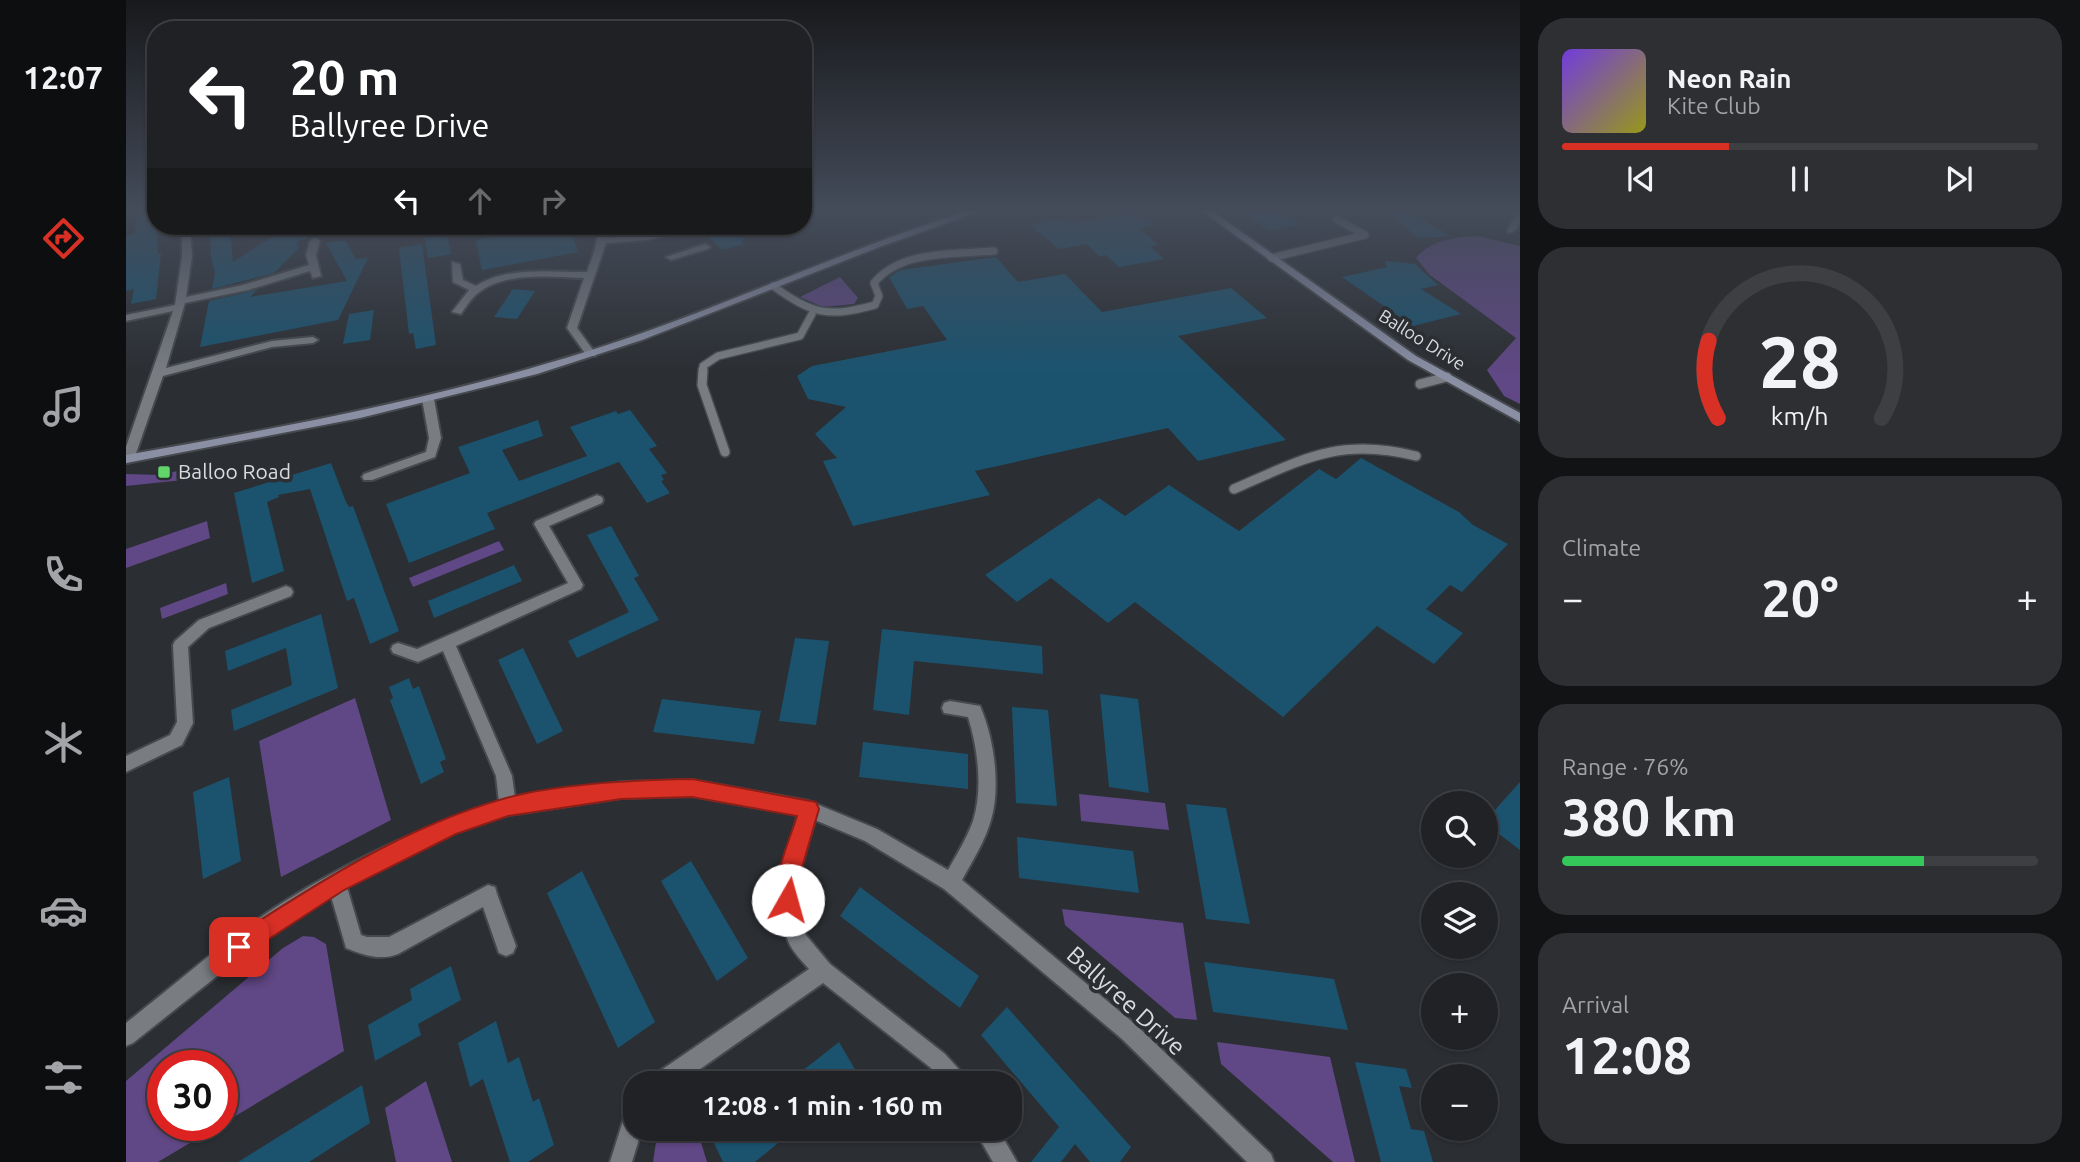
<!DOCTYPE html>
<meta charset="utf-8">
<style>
:root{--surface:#202226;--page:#2d2f32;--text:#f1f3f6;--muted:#a2a4a7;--line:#3d3f43;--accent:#d93025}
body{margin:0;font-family:Ubuntu,sans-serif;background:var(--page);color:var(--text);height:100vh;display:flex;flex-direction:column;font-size:26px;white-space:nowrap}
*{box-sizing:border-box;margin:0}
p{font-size:23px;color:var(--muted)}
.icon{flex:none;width:38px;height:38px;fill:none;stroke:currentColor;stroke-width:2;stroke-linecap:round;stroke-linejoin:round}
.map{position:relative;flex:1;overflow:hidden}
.sheet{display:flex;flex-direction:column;gap:18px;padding:18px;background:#121315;width:560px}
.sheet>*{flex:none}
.hud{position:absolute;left:21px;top:21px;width:665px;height:214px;border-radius:28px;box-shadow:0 2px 5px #0004,0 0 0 2px var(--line);background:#202124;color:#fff;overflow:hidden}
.fabs{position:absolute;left:1295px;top:791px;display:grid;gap:14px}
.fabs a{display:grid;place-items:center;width:77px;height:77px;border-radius:50%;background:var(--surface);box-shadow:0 2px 5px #0004,0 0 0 2px var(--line);font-size:35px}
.speed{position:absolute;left:21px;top:1050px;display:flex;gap:14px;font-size:35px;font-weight:700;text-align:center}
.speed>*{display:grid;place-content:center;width:91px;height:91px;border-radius:50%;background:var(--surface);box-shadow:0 2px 5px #0004,0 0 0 2px var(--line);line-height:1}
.speed .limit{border:10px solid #d22;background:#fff;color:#111}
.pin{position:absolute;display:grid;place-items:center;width:60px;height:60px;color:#fff;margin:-30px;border-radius:14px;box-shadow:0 4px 10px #0006}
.me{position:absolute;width:77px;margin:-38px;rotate:7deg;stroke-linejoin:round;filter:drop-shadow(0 0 5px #0008)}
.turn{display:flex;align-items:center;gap:24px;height:147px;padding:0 28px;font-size:32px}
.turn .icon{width:91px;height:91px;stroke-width:2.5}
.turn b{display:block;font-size:49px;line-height:60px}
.lanes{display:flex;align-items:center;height:66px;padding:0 28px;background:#0003;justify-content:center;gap:35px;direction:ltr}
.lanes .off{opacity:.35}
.big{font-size:52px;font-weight:600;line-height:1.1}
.sheet .widget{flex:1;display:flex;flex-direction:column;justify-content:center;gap:10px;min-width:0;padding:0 24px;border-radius:28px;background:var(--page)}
.sheet .dial{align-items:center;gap:0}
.dial svg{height:182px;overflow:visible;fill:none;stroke:var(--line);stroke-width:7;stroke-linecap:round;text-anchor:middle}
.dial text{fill:var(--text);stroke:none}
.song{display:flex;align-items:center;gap:21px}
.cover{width:84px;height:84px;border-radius:10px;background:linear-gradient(135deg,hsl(260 70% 55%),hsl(60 70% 35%))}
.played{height:7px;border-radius:4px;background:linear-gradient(90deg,var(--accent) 35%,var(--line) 35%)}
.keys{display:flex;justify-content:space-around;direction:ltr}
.heat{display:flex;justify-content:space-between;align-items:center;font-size:38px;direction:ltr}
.charge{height:10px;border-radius:5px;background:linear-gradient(90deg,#34c759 76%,var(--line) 0)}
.trip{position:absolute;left:497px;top:1071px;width:399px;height:70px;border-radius:28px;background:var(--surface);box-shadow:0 2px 5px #0004,0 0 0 2px var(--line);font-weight:600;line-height:70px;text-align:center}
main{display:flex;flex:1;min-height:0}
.tab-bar{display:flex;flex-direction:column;width:126px;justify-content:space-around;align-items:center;background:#0d0e0f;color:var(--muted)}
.tab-bar .icon{width:49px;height:49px}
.tab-bar .active{color:var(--accent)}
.tab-bar b{font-size:32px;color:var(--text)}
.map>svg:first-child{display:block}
.green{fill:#604785}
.building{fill:#1b536f}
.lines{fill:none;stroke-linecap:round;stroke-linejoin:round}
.lane-far1-casing{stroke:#46494d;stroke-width:10}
.lane-casing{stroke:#46494d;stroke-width:12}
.street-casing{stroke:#46494d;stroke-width:4}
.secondary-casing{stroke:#46494d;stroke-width:4}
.lane-far1{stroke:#797d82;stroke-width:7}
.lane{stroke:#797d82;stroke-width:9}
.street{fill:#797d82;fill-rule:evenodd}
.secondary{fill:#8a8fa4;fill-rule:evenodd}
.route{fill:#d93025;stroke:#8d1f18;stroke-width:2}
.poi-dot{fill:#61d46a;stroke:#2b2e32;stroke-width:2.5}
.labels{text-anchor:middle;stroke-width:7;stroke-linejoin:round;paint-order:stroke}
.far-street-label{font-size:18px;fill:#d9dbde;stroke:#2b2e32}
.poi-label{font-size:21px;fill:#d9dbde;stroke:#2b2e32;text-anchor:start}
.near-street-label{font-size:24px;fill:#d9dbde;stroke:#2b2e32}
</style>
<main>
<nav class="tab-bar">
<b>12:07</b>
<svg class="icon active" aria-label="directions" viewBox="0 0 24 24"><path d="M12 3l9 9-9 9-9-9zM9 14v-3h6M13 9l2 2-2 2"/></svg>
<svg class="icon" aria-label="music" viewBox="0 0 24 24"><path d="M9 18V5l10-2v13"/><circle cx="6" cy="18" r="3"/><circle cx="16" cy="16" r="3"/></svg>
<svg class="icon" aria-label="phone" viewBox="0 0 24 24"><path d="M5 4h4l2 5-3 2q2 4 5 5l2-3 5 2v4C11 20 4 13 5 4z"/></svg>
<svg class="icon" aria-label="climate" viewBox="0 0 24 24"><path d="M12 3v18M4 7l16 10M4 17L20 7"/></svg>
<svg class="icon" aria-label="car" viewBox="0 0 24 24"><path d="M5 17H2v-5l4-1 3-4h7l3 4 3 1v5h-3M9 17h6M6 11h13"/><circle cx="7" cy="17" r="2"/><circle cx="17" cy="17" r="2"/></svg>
<svg class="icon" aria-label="filters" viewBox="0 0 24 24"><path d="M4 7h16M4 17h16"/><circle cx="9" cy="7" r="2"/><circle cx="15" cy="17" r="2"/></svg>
</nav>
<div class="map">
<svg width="1394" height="1162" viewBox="0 0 1394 1162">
<rect width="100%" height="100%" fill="#2b2e32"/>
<g class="green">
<path d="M1351,236L1394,246V404L1378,396L1361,370L1390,338L1304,275L1290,258C1307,239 1327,238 1351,236Z"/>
<polygon points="714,277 732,298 728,304 697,307 674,297"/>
<polygon points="64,468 78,472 76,478 0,486 0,474 34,475"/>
<polygon points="81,521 84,538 0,568 0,549"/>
<polygon points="373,541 378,550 287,587 283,578"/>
<polygon points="100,583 102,594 36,619 34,608"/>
<polygon points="229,698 265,820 155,877 133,741"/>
<polygon points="953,794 1039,803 1043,830 955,821"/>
<polygon points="936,909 1057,923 1071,1020 1049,1018 939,925"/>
<polygon points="177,936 188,937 200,944 218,1051 96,1124 96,1066 37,1066 37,1125 94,1125 32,1162 0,1162 0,1081 157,948"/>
<polygon points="1091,1042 1204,1057 1229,1162 1207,1162 1095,1064"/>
<polygon points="300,1081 326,1162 270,1162 259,1108"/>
<polygon points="537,1129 571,1129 581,1162 527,1162 530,1142"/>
</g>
<g class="building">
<polygon points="11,211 30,211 32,254 35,253 30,299 5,304 8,289 0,291 0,236 9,234"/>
<polygon points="1012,211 1030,225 1013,228 1032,245 1024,246 1038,259 993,267 980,255 974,257 961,244 933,249 903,224 929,219 946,223"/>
<polygon points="1115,211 1155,211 1174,224 1142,230"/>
<polygon points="1260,211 1282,211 1324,236 1292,238"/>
<polygon points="84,226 104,226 107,262 163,226 209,226 171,242 173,248 148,273 86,289 89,273 85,257"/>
<polygon points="297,226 319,226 325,254 302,258"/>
<polygon points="414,226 420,226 422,232 443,228 452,252 356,270 350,240"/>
<polygon points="603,226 619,240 615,241 618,244 596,250 578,233"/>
<polygon points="219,240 230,259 242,258 212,320 74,347 83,301 131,290 124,297 221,281 200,243"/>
<polygon points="296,244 310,345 290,349 287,333 283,334 273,248"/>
<polygon points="870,257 892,282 939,274 976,312 1105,288 1141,318 1052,336 1160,440 1072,461 1042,428 849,471 864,495 727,526 697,461 711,458 689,434 720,407 682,399 671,376 686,366 821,340 797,306 781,309 763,277 775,270"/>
<polygon points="1259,261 1289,264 1312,285 1295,289 1335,314 1287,326 1216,277 1261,267"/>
<polygon points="387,289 409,291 391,319 368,317"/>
<polygon points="248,310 244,340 217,344 223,314"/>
<polygon points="504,410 531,446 523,449 541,473 535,475 538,480 535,481 544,493 521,503 493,462 361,513 369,529 283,563 260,504 344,473 332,447 412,420 417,436 376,450 393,481 461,456 444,427 490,411 492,414"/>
<polygon points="1235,458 1333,512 1347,525 1382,544 1336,592 1324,585 1300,609 1337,633 1308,664 1251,626 1157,717 1009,602 982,623 925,578 891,602 859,575 973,498 999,516 1043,485 1113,531 1193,469 1210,479"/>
<polygon points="205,463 220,502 223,507 227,506 273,631 244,644 228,598 221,601 184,489 152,495 153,497 141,502 158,571 126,583 108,493"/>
<polygon points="485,526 513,576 508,578 533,620 451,658 442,641 503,612 461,535"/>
<polygon points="388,565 396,581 308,618 302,601"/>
<polygon points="195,614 212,688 108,731 105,710 166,685 160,648 102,671 99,651"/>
<polygon points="756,629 916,646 917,674 788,661 783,715 747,710"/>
<polygon points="669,638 703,641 690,725 653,721"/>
<polygon points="397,648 437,731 411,744 372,660"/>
<polygon points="283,678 287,689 293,686 320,759 314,762 318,772 295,784 264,700 267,698 263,687"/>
<polygon points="974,694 1012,699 1023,793 983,787"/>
<polygon points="536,699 635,711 628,744 527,732"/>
<polygon points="886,707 922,710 931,806 890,803"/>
<polygon points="737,742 842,754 842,789 733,777"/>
<polygon points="103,777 115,861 77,879 67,792"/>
<polygon points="1394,782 1394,850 1360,824 1360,820"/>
<polygon points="1060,804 1100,808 1124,924 1080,919"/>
<polygon points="891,837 1007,851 1013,893 893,878"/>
<polygon points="565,861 622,958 591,981 535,881"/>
<polygon points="456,871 529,1022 492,1048 421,893"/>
<polygon points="734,887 853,976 834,1008 714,916"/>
<polygon points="1078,962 1208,979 1222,1030 1087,1012"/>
<polygon points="325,966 335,1000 292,1024 295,1035 249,1061 242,1025 286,1000 284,989"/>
<polygon points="881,1007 1005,1147 994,1162 964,1162 949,1144 935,1162 905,1162 933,1127 855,1035"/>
<polygon points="370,1021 382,1063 393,1057 407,1102 413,1098 428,1145 402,1162 384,1162 357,1079 344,1087 332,1043"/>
<polygon points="713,1042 737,1083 660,1083 689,1061"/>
<polygon points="1229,1062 1280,1069 1286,1088 1273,1086 1285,1129 1298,1131 1307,1162 1255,1162"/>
<polygon points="236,1085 244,1123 183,1162 112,1162"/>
<polygon points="602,1129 669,1129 629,1162 597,1162 587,1141"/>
</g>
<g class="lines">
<g class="lane-far1-casing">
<g id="lane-far1">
<polyline points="1388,211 1394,214"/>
<polyline points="1145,258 1239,235 1210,219"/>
<path d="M647,286C687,314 701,318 749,305L753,296L748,283C774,250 830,254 868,251"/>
<polyline points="577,372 577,366 592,356 674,336 686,314"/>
</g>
</g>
<g class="lane-casing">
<g id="lane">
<polyline points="577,370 576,385 599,452"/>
<polyline points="1294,384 1321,377"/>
<path d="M1108,489C1177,459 1213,437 1290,456"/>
</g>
</g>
<g class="street-casing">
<g id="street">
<polygon points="1394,211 1394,222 1389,231 1382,233 1381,231 1390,214"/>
<polygon points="56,226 64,226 66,256 60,297 117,285 183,265 180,255 184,241 189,238 194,241 190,255 195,276 187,278 184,271 122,290 59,303 40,368 146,341 187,337 192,340 187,343 146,347 37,376 8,459 2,463 0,463 0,447 47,311 0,321 0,315 49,305 56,256"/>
<polygon points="353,226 361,226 362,234 356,234"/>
<path d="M474,226H482L481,238L522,234L560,226H574L522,240L480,243L451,328L470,354L469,356H461L441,328L458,278C425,277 380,271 352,293C345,298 340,307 335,314L326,312L343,290L327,282L326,262L334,264L337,280L350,286C381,266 425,272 461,272L468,252Z"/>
<polygon points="579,244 584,247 582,249 545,260 540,257"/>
<polygon points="302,395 308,399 315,438 309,457 246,480 238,480 236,477 238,474 300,452 303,438 296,399"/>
<path d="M471,495L476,497L477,500L476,503L423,526L457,585L455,589L330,646L386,776L389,798L495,782L566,780L683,801L751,829L822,870C831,854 841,838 847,821C857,789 852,749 842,717L818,713L816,708L818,703L824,701L854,706C868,738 875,786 865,820C859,841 847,860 836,880L1010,1025L1145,1154L1148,1162H1121L996,1039L818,889L739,841L689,820L672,878L671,900L679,934L704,964L819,1054L838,1075L841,1083H817L805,1068L697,983L554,1083H525L528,1075L683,969C676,961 667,952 663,943C643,900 660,858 672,815L566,796L495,798L382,815L329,832L221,887L235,935L241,937H263L362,885L369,887L371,894L390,946L387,953L380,956L373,953L357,907L272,954C254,961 237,955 220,948L205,896L140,937L7,1043L0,1046V1023C42,990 82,955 125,924C195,874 292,827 373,802L370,776L317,651L292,662L267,653L265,649L267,645L272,643L291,649L442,583L408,524L410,521Z"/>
<polygon points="160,586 165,588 167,592 165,596 83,628 62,647 67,723 56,745 0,772 0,756 44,735 51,722 47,645 49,641 73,620"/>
<polygon points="509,1105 509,1129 516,1129 506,1162 484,1162 501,1108"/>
<polygon points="848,1129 872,1129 891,1162 867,1162"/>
</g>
</g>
<g class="secondary-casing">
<g id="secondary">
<path d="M841,211H855L756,246L516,340L411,374L234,418L0,463V455C154,428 309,399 459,352C588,312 711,252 841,211Z"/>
<polygon points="1076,211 1086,211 1290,356 1394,413 1394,422 1282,360"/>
</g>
</g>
<use href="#lane-far1" class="lane-far1"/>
<use href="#lane" class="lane"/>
<use href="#street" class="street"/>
<use href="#secondary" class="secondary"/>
</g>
<linearGradient id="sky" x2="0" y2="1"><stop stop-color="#18191c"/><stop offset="0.56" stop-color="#444c5a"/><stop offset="1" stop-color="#444c5a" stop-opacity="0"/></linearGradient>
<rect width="1394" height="374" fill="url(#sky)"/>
<path class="route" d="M566,779L690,802L693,809L673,878L670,908L662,911L655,908C643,881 663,843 671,816L566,797L495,799L382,816L330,834L218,890L120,954L113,958L105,954L102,947L105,939C191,883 280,826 380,798C434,783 509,780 566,779Z"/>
<rect class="poi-dot" x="31" y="465" width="14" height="14" rx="3.5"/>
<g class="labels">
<g class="far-street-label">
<text transform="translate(1296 340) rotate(32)" y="6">Balloo Drive</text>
</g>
<g class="poi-label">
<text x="52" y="479">Balloo Road</text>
</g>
<g class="near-street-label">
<text transform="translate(1000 1001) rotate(42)" y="8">Ballyree Drive</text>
</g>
</g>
</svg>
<div class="fabs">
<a><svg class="icon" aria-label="search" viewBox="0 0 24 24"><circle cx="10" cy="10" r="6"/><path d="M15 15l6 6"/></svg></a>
<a><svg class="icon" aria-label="layers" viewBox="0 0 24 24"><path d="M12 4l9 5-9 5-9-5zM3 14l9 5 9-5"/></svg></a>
<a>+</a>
<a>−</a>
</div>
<div class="speed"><div class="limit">30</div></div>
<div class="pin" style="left:113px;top:947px;background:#d93025"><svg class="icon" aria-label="arrive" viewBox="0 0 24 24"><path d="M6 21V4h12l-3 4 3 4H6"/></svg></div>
<svg class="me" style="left:662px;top:900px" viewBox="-20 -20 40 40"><circle r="19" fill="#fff"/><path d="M0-13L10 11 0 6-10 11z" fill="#d93025"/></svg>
<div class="trip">12:08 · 1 min · 160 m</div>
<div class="hud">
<div class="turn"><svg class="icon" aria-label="left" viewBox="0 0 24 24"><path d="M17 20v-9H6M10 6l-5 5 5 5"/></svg><div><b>20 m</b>Ballyree Drive</div></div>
<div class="lanes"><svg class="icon" aria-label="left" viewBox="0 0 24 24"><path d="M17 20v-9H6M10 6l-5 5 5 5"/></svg><svg class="icon off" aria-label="ahead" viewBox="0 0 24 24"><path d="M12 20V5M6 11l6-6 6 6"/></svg><svg class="icon off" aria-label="right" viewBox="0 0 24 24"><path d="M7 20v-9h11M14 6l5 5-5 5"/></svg></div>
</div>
</div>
<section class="sheet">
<div class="widget">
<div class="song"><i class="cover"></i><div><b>Neon Rain</b><p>Kite Club</p></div></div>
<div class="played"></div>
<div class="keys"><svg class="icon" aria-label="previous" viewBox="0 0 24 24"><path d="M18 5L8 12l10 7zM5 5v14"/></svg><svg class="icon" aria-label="pause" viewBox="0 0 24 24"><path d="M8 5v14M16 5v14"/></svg><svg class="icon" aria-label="next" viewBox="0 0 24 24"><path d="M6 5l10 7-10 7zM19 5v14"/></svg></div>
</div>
<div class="widget dial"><svg viewBox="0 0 100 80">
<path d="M14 69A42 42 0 1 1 86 69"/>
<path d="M14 69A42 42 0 0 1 10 35" stroke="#d93025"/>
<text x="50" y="56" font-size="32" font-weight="700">28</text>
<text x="50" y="72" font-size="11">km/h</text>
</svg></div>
<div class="widget"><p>Climate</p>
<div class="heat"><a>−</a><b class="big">20°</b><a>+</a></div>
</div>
<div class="widget"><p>Range · 76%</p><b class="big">380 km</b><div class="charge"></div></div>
<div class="widget"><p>Arrival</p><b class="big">12:08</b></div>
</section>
</main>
